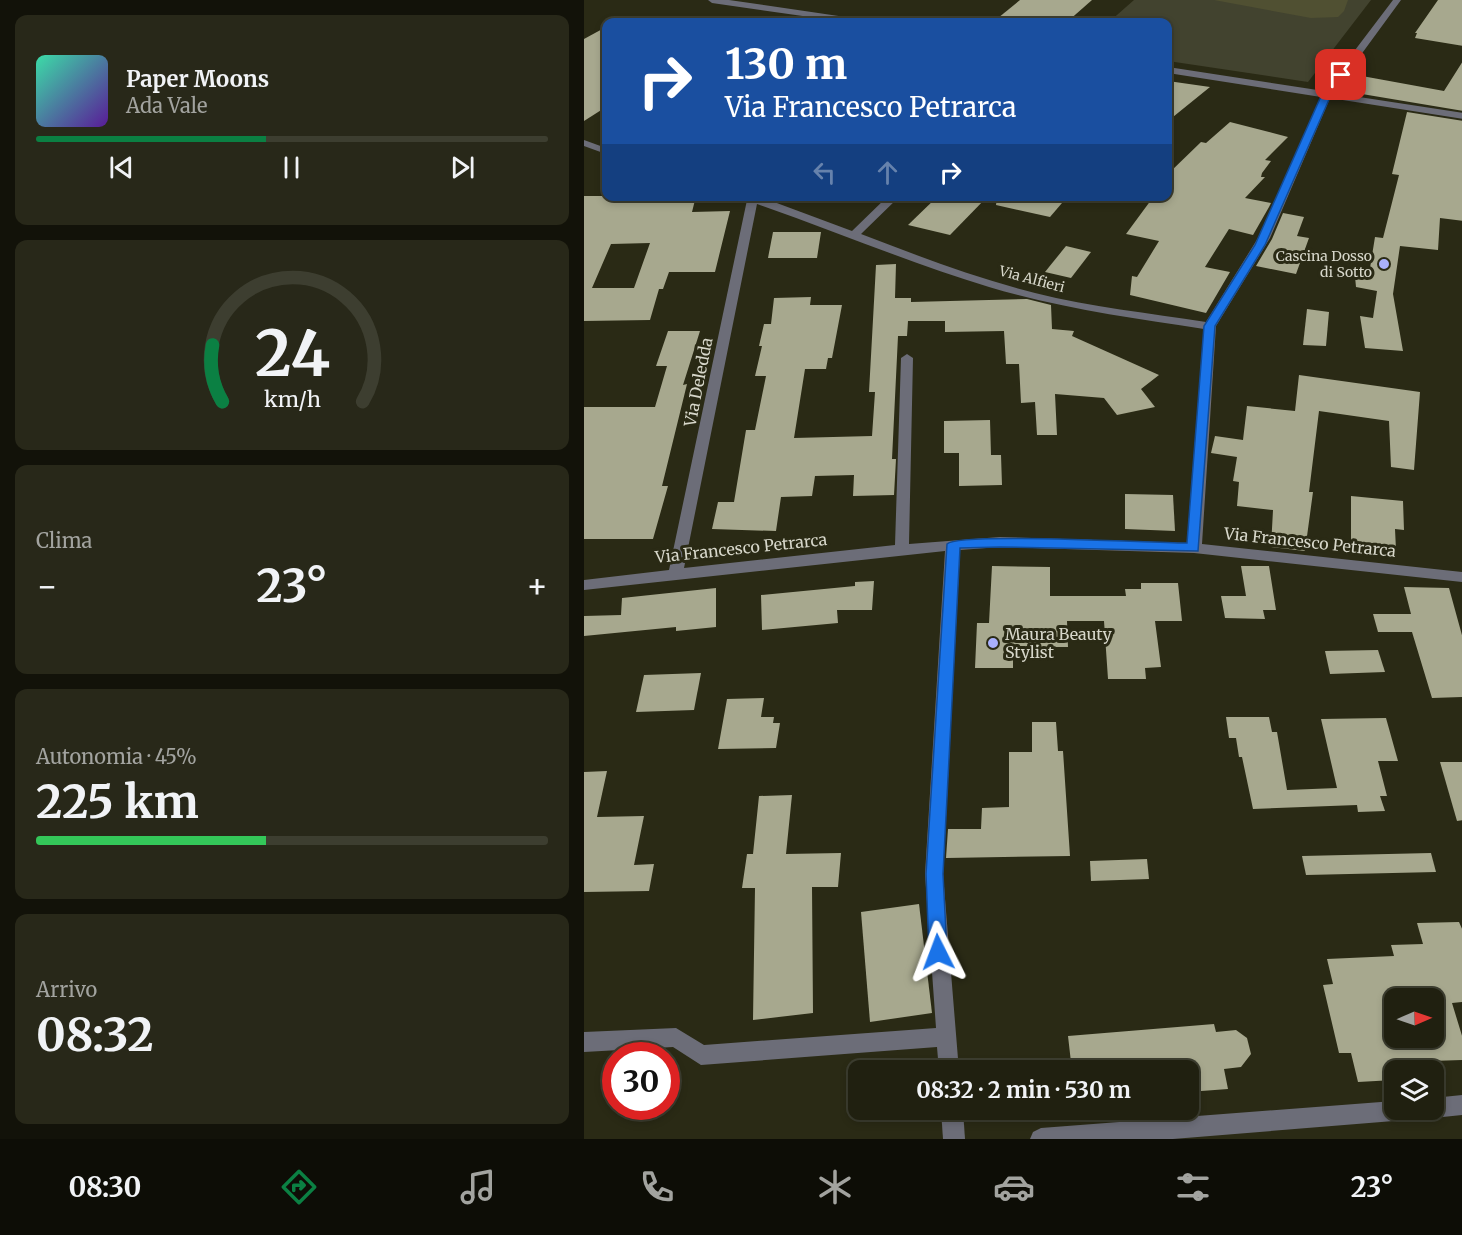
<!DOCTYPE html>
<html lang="it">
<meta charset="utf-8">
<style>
:root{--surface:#202010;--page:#282819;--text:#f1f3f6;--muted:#a2a39f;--line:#3d3e30;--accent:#0b8043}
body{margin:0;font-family:Merriweather,serif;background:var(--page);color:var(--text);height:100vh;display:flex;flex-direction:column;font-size:22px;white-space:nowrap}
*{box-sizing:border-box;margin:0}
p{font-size:20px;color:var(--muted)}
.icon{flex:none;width:33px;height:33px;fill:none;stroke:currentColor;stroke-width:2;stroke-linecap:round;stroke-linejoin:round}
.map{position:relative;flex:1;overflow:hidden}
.details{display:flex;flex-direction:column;gap:15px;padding:15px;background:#121209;width:584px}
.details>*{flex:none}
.banner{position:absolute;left:18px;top:18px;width:570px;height:183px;border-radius:12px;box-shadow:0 3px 9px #0003,0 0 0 2px var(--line);background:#1a4fa0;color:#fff;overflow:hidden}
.needle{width:39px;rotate:88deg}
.tools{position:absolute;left:800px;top:988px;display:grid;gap:12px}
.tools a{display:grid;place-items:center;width:60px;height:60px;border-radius:12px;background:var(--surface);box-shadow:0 3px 9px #0003,0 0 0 2px var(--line);font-size:30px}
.speed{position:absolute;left:18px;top:1042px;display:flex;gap:12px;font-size:30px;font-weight:700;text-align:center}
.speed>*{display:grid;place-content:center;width:78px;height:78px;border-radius:50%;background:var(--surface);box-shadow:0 3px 9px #0003,0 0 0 2px var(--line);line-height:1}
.speed .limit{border:9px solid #d22;background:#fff;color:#111}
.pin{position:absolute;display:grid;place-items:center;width:51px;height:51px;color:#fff;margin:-26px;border-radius:12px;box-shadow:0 3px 9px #0006}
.me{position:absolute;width:66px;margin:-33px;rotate:357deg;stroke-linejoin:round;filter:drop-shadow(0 0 4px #0008)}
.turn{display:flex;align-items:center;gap:21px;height:126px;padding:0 24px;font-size:27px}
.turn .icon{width:78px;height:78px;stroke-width:2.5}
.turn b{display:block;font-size:42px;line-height:51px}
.lanes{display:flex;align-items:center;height:57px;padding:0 24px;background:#0003;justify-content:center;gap:30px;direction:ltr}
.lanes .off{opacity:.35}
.big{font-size:45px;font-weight:700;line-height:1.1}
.details .card{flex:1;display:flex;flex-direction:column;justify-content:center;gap:9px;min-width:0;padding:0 21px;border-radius:12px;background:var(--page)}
.details .dial{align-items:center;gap:0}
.dial svg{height:156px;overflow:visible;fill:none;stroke:var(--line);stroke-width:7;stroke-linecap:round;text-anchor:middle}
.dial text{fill:var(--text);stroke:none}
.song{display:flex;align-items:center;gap:18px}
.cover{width:72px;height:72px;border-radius:9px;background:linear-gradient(135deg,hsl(160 70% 55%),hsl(270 70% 35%))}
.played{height:6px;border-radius:3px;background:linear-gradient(90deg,var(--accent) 45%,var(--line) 45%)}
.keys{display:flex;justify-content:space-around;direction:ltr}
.heat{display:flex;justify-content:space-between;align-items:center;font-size:33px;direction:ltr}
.charge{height:9px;border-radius:4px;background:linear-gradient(90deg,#34c759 45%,var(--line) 0)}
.trip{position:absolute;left:264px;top:1060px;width:351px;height:60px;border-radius:12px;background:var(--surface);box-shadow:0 3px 9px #0003,0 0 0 2px var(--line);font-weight:700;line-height:60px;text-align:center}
.tabs{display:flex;height:96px;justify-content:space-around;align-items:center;background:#0d0d06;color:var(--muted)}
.tabs .icon{width:42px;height:42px}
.tabs .current{color:var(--accent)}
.tabs b{font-size:27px;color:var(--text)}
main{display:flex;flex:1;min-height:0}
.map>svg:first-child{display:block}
.green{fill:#42432f}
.forest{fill:#505032}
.building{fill:#a7a88e;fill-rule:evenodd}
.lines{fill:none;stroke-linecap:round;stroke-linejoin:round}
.minor{fill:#6c6d78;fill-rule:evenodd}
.route{fill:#1a73e8;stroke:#114b97;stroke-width:1.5}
.poi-dot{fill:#a9b0fc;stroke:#2a2a15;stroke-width:2}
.labels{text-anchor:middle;stroke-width:6;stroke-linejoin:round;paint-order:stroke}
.far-poi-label{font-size:14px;fill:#d7d7ca;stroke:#2a2a15;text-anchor:end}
.far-street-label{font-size:14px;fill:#d7d7ca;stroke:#2a2a15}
.street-label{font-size:16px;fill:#d7d7ca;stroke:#2a2a15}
.poi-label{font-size:16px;fill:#d7d7ca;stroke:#2a2a15;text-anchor:start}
</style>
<main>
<section class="details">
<div class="card">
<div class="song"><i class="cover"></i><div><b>Paper Moons</b><p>Ada Vale</p></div></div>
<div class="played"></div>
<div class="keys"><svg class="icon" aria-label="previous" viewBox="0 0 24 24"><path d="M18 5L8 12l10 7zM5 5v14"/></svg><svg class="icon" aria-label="pause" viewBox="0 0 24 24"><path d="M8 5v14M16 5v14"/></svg><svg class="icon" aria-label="next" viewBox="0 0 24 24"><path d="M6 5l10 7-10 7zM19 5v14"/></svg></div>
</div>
<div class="card dial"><svg viewBox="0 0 100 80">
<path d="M14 69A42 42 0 1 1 86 69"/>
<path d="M14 69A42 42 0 0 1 9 40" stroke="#0b8043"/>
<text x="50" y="56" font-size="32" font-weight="700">24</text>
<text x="50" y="72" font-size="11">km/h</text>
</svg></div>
<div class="card"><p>Clima</p>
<div class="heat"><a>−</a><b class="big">23°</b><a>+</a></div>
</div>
<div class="card"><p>Autonomia · 45%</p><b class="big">225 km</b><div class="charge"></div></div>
<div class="card"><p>Arrivo</p><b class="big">08:32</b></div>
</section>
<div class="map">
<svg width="879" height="1139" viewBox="0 0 879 1139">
<rect width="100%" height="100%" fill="#2a2a15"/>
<polygon class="green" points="550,0 787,0 724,82 584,61 584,22 525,22"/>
<polygon class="forest" points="630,0 764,0 760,11 754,17 727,18"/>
<g class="building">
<polygon points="436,0 508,0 483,22 438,22 414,18"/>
<polygon points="854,0 879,0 879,46 831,38 833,33 831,33"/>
<polygon points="22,27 22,107 0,121 0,39"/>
<polygon points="879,61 879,111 766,92 778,76 860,91"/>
<polygon points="584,81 626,87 584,121"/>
<polygon points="823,112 879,121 879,221 856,218 854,250 816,246 809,294 819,351 781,348 776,316 789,318 793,291 772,287 770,266 786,268 791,237 799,238 815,175 808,174"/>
<polygon points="646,122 704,137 681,160 687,161 678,173 677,177 681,177 661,198 687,203 685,207 669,235 645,229 621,267 646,272 622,313 546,295 548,276 553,277 575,241 542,234 570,196 584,196 584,174 617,142 622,143"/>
<path d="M0,196H112L108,212L146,211L131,272H85L79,289H75L66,320L0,321ZM66,243L50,288H8L27,244Z"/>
<polygon points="354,196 404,196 366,235 324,225"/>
<polygon points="413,196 484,196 466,217 412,205"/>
<polygon points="699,213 720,217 713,236 725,238 712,274 672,266 688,239"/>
<polygon points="189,232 237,232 233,258 184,258"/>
<polygon points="482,246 507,252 487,278 461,272"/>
<polygon points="312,264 311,298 327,298 327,302 443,299 467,305 468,329 490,331 488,336 575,375 557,389 571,407 533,415 520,398 471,394 473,435 453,435 451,402 437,403 435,364 422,364 420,331 361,332 361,321 324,321 323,336 314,336 308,459 312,459 310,495 269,496 270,475 231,476 228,496 197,497 192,531 128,529 134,502 150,502 162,430 171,430 182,376 171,376 178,346 175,346 180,324 187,324 190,298 227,297 226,305 258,305 248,358 244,358 242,369 221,369 210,438 288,436 291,392 285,392 292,265"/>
<polygon points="723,309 745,312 742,346 719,345"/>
<polygon points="84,331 116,331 99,385 103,384 78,486 84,486 69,539 0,539 0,407 71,407 83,366 72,366"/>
<polygon points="715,375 836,392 830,470 807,467 805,421 735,411 725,492 729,492 721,551 687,547 689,510 653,506 655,482 649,481 653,457 627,453 631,436 659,440 663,406 711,411"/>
<polygon points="406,420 407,455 417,455 418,485 375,486 375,453 360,453 360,421"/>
<polygon points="541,494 589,495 591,531 541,529"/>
<polygon points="767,496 819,501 820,530 811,529 812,550 767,545"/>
<polygon points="408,566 466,567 466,596 542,596 541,589 557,589 557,583 594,583 598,621 571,621 577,667 561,668 562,679 524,679 520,621 483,621 484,647 429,647 429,668 391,668 393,623 405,623"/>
<polygon points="657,566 685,566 692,610 679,610 681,619 641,618 637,596 662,596"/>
<polygon points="290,581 288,610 253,610 254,623 178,630 177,595 271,586 271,582"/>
<polygon points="820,587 865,588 879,639 879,697 848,698 828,632 794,632 789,614 827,614"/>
<polygon points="132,588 132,627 92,631 92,627 0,636 0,616 37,615 38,598"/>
<polygon points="794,650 801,672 746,674 741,651"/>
<polygon points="117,673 110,710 52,712 60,675"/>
<polygon points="180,698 177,717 190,717 189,723 196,723 192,748 134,749 143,699"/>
<polygon points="642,717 685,717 688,732 693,732 703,790 753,788 737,719 802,718 814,761 794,761 803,796 796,796 801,811 774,812 773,805 669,809 658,757 655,757 652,738 645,738"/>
<polygon points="448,722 472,722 474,751 479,751 486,856 362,858 364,829 397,829 398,808 425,807 425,752 448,752"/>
<polygon points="856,762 879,762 879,820 873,821"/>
<polygon points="23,771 13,817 60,816 50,865 70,864 65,891 0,892 0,772"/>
<polygon points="208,795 202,854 257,853 254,887 228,887 229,1013 169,1020 171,888 158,888 163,854 169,854 175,796"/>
<polygon points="847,853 852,872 722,875 718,856"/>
<polygon points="563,859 565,879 507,881 506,861"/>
<polygon points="335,904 348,1013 286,1022 277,912"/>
<path d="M875,922L879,931V1002L868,1003L879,1039V1060L847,1061L849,1071H810V1080L774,1082L767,1053H755L739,985L749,984L743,959L810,956L807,945L839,944L833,923ZM810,999H849V1038H810Z"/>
<polygon points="630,1024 632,1032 652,1030 663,1038 667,1054 657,1067 640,1069 644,1089 604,1092 604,1071 488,1071 484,1036"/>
</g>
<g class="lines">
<g class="minor">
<polygon points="124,0 145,0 275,19 279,22 261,22 128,3"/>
<path d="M809,0H817L749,93L879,113V119L746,98L686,238L632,326L618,544L879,572V582L610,553L416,547L376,550L359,874L375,1071H355L353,1047L117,1065L89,1047L0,1052V1032L92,1028L120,1045L352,1028L341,874L361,551L0,590V580L85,570L163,200L157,196H174L268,231L304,196H316L277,234C334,256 392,278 451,293C507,307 565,313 622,322L674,238L737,97L584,73V67L740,91ZM173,204C251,231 326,263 405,287C475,308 547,318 620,329L603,543L416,537L325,544L329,358L323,354L317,358L311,545L100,568Z"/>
<polygon points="0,140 22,148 22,154 0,146"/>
<polygon points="879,1095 879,1115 849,1118 842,1115 839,1110 849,1110 849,1098"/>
<polygon points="810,1101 810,1110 833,1110 830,1117 822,1120 589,1139 446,1139 449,1132 457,1128"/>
<polygon points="357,1110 379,1110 381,1139 359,1139"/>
</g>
</g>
<path class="route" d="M754,74L761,75L747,95L681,245L631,326L614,551L416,547L376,548L359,874L363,952L360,958L354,960L348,958L345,952L342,874L363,544C373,532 573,543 603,543L620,326L671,245L738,94Z"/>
<g class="poi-dot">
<circle cx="800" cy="264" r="6"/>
<circle cx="409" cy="643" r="6"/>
</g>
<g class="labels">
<g class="far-poi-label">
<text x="788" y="261">Cascina Dosso<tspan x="788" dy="16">di Sotto</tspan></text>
</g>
<g class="far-street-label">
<text transform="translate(448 279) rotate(15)" y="5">Via Alfieri</text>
</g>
<g class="street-label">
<text transform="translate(114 382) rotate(-79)" y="6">Via Deledda</text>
<text transform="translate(726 542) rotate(6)" y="6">Via Francesco Petrarca</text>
<text transform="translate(157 548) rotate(-6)" y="6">Via Francesco Petrarca</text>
</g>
<g class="poi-label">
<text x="421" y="640">Maura Beauty<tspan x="421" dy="18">Stylist</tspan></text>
</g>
</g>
</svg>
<div class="tools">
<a><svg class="needle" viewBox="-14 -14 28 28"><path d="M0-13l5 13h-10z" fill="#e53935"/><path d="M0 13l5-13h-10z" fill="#a2a39f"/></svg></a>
<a><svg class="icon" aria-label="layers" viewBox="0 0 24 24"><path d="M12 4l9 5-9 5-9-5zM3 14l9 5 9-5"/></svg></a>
</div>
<div class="speed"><div class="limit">30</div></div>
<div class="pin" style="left:757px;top:75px;background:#d93025"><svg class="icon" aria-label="arrive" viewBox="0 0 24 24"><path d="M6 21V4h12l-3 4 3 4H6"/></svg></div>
<svg class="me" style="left:354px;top:952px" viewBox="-20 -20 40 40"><path d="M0-17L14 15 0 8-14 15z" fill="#1a73e8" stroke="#fff" stroke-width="4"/></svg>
<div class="trip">08:32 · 2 min · 530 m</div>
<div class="banner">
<div class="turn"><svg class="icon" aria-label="right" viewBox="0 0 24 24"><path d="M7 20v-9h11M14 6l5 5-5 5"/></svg><div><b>130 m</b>Via Francesco Petrarca</div></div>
<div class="lanes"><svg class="icon off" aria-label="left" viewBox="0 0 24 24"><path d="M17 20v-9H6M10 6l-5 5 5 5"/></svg><svg class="icon off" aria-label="ahead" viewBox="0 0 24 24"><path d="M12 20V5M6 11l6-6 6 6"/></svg><svg class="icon" aria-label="right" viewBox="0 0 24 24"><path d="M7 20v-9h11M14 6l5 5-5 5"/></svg></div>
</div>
</div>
</main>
<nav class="tabs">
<b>08:30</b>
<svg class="icon current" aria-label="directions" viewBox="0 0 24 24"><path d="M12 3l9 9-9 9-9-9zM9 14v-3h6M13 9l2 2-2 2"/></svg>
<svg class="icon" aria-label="music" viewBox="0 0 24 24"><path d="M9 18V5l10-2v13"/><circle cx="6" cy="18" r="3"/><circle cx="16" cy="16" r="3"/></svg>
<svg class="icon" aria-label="phone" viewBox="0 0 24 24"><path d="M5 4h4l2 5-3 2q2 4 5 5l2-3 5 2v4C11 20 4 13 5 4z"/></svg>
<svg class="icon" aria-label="climate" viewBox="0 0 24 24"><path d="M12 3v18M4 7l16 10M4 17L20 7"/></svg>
<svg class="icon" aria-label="car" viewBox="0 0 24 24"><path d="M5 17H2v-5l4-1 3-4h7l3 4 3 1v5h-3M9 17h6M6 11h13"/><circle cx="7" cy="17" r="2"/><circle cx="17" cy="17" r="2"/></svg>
<svg class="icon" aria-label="filters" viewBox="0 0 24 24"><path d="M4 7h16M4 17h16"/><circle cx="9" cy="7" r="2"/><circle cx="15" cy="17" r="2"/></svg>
<b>23°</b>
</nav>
